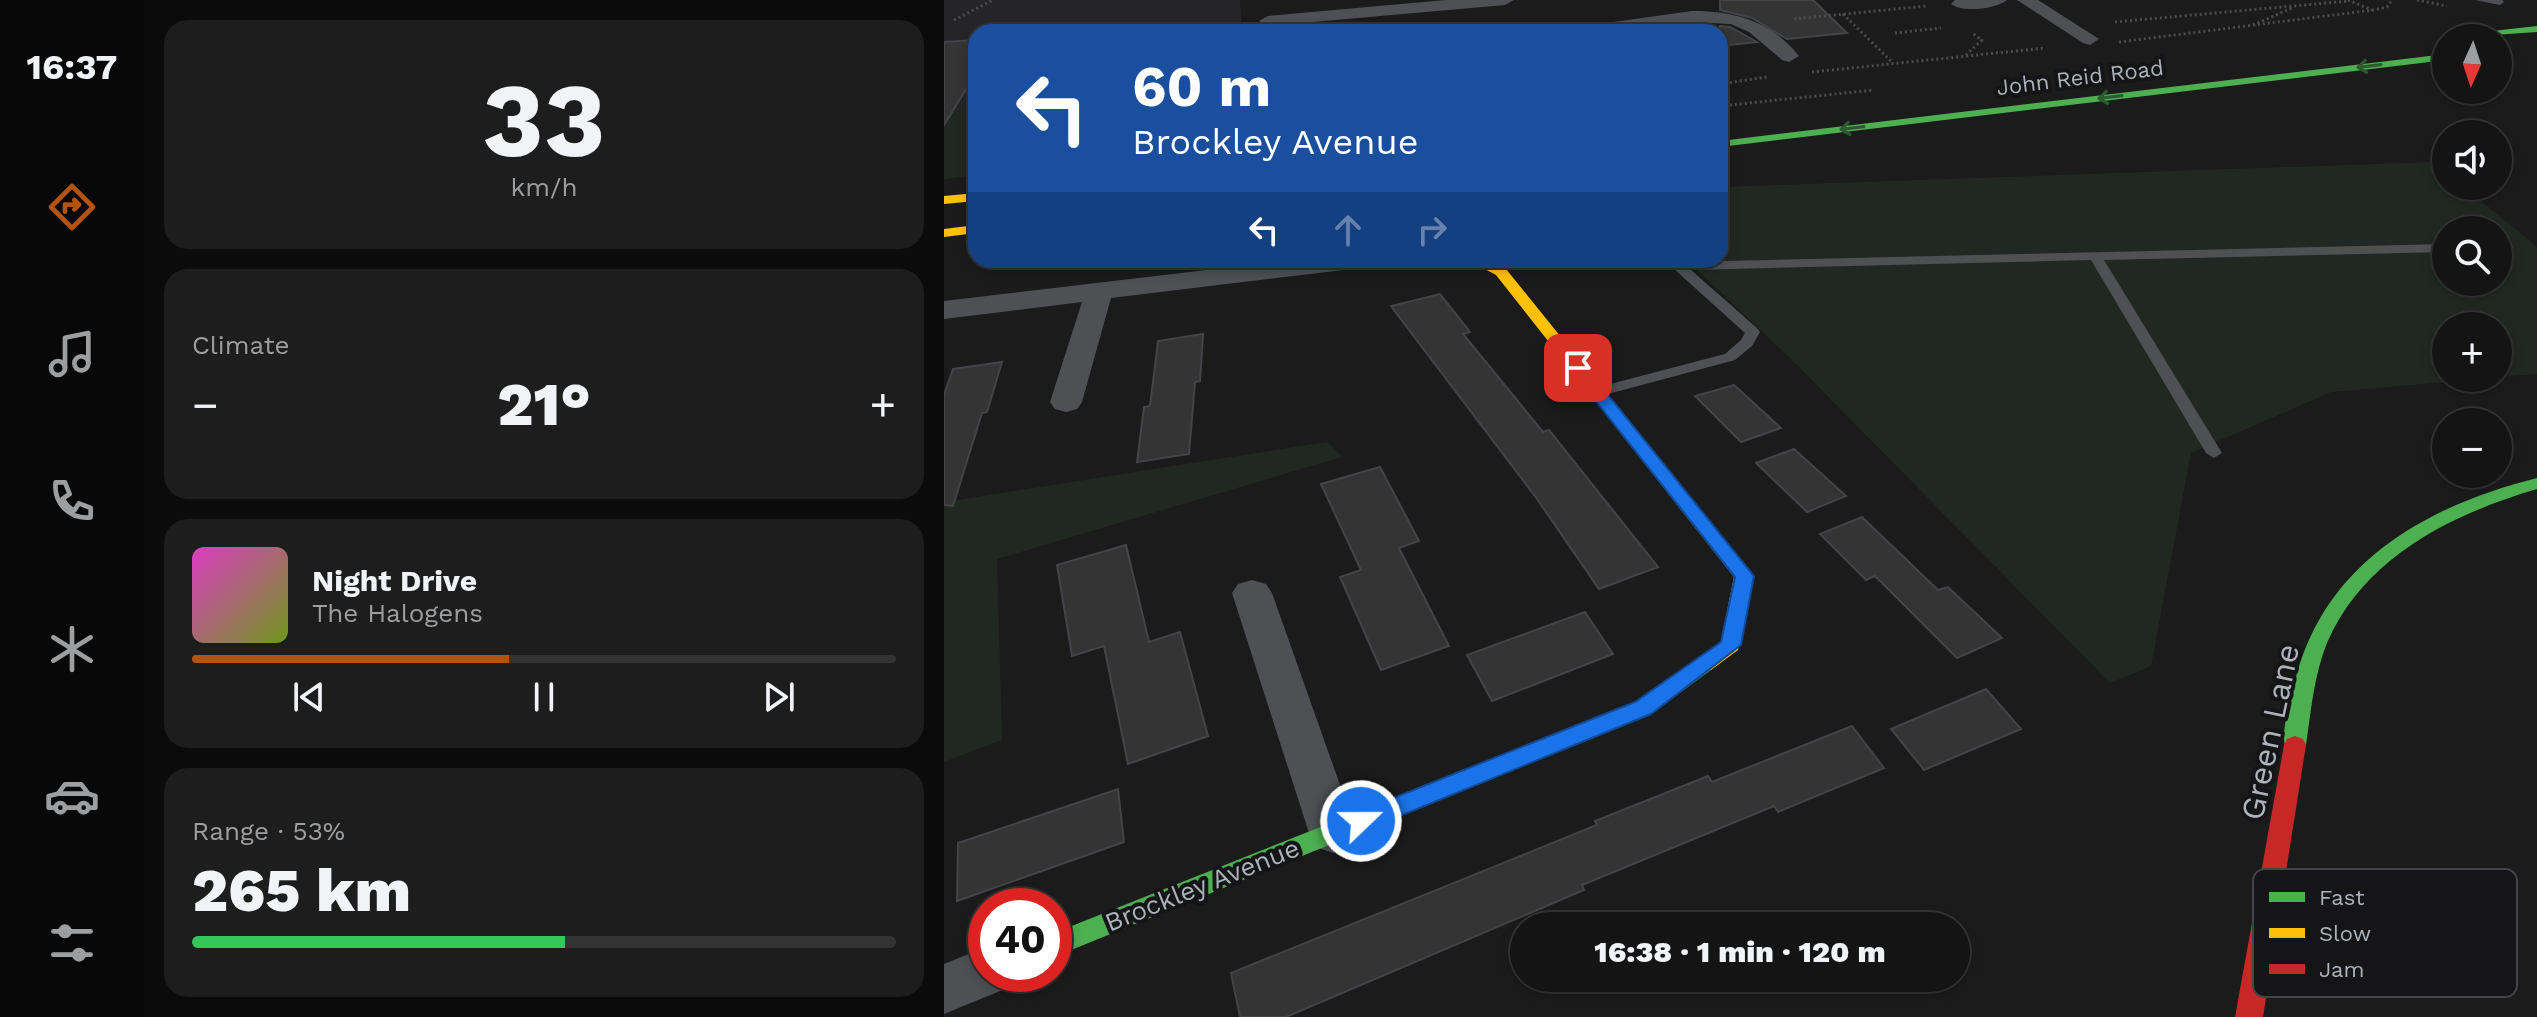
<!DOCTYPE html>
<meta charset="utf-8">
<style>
:root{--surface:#141414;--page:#1d1d1d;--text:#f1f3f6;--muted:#9d9ea0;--line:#333334;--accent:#b45309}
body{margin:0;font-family:"Work Sans",sans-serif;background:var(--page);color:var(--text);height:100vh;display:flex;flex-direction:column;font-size:30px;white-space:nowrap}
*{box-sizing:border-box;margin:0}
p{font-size:26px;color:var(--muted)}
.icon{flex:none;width:44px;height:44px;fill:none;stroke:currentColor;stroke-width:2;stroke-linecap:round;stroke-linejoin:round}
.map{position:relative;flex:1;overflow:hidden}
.side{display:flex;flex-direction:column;gap:20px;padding:20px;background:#0b0b0b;width:800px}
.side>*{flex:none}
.hud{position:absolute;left:24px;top:24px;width:760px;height:244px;border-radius:24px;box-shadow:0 4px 12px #0003,0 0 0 2px var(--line);background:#1a4fa0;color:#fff;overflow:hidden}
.needle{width:52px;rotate:183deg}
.fabs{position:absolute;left:1488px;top:24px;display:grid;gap:16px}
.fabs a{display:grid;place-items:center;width:80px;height:80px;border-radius:50%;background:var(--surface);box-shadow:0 4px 12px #0003,0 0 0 2px var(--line);font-size:40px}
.speed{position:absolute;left:24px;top:888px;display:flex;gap:16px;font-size:40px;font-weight:700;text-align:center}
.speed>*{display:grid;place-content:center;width:104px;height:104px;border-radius:50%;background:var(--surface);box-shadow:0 4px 12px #0003,0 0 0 2px var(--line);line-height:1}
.speed .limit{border:12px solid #d22;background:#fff;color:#111}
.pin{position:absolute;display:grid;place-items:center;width:68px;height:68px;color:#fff;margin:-34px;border-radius:16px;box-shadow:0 4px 12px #0006}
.me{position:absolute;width:88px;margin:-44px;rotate:68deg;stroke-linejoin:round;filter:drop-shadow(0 0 6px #0008)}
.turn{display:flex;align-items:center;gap:28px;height:168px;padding:0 32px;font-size:36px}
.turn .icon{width:104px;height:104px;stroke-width:2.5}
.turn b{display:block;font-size:56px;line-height:68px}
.lanes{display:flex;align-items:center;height:76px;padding:0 32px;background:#0003;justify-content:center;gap:40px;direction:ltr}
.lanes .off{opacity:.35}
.big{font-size:60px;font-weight:800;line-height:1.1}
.side .widget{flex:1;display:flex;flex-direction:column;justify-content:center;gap:12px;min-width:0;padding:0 28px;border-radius:24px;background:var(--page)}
.side .dial{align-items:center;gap:0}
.dial b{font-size:104px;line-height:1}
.song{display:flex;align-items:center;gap:24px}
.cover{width:96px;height:96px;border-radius:12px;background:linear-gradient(135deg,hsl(310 70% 55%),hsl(80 70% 35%))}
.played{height:8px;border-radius:4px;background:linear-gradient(90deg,var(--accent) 45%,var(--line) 45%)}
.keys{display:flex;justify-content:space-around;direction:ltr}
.heat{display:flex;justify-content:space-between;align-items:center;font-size:44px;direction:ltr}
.charge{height:12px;border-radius:6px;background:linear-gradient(90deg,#34c759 53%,var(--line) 0)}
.trip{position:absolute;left:566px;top:912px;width:460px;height:80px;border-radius:40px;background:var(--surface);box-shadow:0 4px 12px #0003,0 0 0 2px var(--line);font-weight:800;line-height:80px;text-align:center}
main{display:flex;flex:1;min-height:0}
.tabs{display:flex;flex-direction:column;width:144px;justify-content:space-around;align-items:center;background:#080808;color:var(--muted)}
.tabs .icon{width:56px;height:56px}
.tabs .on{color:var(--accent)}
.tabs b{font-size:36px;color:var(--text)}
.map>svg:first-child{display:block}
.built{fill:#252527}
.green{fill:#212821;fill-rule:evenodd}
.building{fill:#343435;stroke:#434447;stroke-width:2}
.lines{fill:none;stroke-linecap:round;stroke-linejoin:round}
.path{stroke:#4b4c4f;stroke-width:3;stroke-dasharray:2 3;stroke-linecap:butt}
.lane{fill:#4f5054;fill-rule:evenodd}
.street{fill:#4f5054;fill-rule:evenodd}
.fast{fill:#4caf50;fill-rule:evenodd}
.slow{fill:#ffc107;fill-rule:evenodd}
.jam{fill:#c62828;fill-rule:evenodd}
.oneway{stroke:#2e5a31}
.route{fill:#1a73e8;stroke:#114b97;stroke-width:2}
.labels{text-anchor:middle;stroke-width:8;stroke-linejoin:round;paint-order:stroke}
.far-street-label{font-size:22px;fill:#adb2bb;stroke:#151517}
.street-label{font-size:26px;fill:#adb2bb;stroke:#151517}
.near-street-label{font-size:32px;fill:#adb2bb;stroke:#151517}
.key{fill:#151517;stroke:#434448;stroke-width:2}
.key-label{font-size:22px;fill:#adb2bb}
</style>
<main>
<nav class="tabs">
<b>16:37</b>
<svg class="icon on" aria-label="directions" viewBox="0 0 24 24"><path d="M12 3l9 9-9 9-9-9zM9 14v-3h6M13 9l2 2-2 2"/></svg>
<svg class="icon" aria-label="music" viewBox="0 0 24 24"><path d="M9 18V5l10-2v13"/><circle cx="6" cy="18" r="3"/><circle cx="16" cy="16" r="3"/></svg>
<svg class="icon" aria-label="phone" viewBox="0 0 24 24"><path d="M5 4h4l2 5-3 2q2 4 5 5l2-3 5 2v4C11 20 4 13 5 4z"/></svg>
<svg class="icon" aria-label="climate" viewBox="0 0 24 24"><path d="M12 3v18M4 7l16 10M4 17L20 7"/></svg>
<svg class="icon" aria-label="car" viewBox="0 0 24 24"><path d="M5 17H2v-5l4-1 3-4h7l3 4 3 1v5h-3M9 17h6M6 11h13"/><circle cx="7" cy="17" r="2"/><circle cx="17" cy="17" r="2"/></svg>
<svg class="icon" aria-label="filters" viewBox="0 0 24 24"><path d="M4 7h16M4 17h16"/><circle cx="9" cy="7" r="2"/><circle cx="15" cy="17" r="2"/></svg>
</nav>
<section class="side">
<div class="widget dial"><b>33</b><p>km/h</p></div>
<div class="widget"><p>Climate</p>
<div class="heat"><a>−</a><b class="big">21°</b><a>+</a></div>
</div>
<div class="widget">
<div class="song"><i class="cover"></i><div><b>Night Drive</b><p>The Halogens</p></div></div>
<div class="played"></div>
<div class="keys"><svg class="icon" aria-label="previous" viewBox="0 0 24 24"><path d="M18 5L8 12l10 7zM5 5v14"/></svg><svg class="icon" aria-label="pause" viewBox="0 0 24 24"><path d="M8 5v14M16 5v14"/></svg><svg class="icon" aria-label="next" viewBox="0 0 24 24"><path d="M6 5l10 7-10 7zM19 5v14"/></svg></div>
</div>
<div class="widget"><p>Range · 53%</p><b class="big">265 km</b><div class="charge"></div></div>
</section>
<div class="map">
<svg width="1593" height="1017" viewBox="0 0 1593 1017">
<rect width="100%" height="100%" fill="#1b1b1b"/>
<polygon class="built" points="0,0 296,0 298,32 32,32 32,175 0,179"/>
<g class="green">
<polygon points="32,109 32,175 0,179 0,111"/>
<path d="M1490,162L1502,172V186H1519L1593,247V374L1554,377V326H1502V378H1548L1387,392L1247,453L1207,666L1166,683L853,365L743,260H776V187ZM1502,230H1554V282H1502Z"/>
<polygon points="383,442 398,457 53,559 58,740 0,762 0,502"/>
</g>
<g class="building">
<polygon points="776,0 869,0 903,33 843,39 808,18 776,10"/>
<polygon points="776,26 786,27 813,42 776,46"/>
<polygon points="32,40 32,73 0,125 0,42"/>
<polygon points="496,294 526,332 519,334 599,432 605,430 714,567 655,589 593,499 447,306"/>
<polygon points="259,334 256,381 251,382 245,454 193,462 200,407 206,406 214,341"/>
<polygon points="58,362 43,412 38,413 9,506 0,505 0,395 9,369"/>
<polygon points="790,385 837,428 797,442 751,396"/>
<polygon points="850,449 902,496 863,512 812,463"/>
<polygon points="436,467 475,541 455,548 505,646 437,670 396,577 417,570 377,484"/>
<polygon points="918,517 994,590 1004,587 1058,638 1013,658 931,576 922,580 876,534"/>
<polygon points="182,545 205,642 236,632 264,736 184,764 160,646 128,656 113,565"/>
<polygon points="641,612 669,654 548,701 523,655"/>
<polygon points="1042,689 1077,729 980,770 947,729"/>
<polygon points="908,726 940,768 834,812 830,806 638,885 640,890 342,1017 296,1017 287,973 653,825 651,821 764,776 768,782"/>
<polygon points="174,789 180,842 13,901 14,843"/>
</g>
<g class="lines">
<g class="path">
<polyline points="1404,0 1428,10"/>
<polyline points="1473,0 1503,6"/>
<polyline points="899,14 949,63"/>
<polyline points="850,19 983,6"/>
<polyline points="10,20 49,0"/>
<polyline points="1171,22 1405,1"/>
<polyline points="1309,25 1348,8"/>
<polyline points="951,33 997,28"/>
<polyline points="1175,42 1429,10 1443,7 1448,0"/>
<polyline points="1022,55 1038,40 1028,33"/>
<polyline points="868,72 1101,48"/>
<polyline points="776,84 823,77"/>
<polyline points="776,106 930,90"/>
</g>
<g class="lane">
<polygon points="1531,0 1558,0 1560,2 1556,5"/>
<polygon points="1554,243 1567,244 1569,247 1554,251"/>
<polygon points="1502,244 1502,252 1160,260 1278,453 1270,458 1262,453 1147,260 747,270 814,329 816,332 808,346 791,360 653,397 645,392 647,389 781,354 797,340 801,333 730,269 730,263 735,262"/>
</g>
<g class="street">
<polygon points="502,0 570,0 561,5 324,26 315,21 324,16"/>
<path d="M1011,0H1063C1052,9 1018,13 1007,4Z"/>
<polygon points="1073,0 1094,0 1155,39 1146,45 1139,43"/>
<path d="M748,11C791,11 827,21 855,56L845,62L838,60L805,32L787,24L748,22L675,32H632L641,26Z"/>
<polygon points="348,260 429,260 425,266 416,268 167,298 138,402 133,409 122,412 111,409 106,402 138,302 0,319 0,301"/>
<polygon points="308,580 322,584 328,593 413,833 406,847 389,853 372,847 365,833 288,593 294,584"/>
<polygon points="42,947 42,974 68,974 61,989 0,1014 0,964"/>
</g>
<g class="fast">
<polygon points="1593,26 1593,32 1507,38 1512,35"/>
<polygon points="1502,54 1502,60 776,147 776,141"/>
<path d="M1593,478V489C1508,514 1420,557 1383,643C1370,675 1367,711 1362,745L1359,751L1351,754L1343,751C1335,737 1345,707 1349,691C1374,567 1478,507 1593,478Z"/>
<polygon points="760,657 767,660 770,665 767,670 707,714 110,957 110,933 691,702"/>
</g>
<g class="slow">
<polygon points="32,193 32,201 0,204 0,196"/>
<polygon points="32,225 32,233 0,237 0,229"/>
<polygon points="524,260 542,260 562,269 810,576 794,650 767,670 753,670 750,665 777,641 790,577 552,275"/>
</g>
<polygon class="jam" points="1351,736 1359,739 1362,745 1319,1017 1291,1017 1340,745 1343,739"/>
</g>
<defs><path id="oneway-shaft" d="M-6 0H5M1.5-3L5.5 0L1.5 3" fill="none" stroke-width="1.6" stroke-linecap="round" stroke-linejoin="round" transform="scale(2)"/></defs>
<g class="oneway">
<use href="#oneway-shaft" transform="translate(1425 66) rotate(173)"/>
<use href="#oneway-shaft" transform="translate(1166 97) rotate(173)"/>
<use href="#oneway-shaft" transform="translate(908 128) rotate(173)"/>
</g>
<polygon class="route" points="634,363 640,365 810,576 797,645 707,714 426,828 417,831 409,828 405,821 409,814 691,702 777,642 791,577 628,371 628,365"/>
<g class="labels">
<g class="far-street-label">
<text transform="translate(1136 77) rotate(-7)" y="8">John Reid Road</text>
</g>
<g class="street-label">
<text transform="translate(258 885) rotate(-22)" y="9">Brockley Avenue</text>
</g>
<g class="near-street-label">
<text transform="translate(1326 732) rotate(-78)" y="11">Green Lane</text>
</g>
</g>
<rect x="1309" y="869" width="264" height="128" rx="12" class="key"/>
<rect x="1325" y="892" width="36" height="10" fill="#4caf50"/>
<rect x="1325" y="928" width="36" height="10" fill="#ffc107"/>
<rect x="1325" y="964" width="36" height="10" fill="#c62828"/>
<g class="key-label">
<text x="1375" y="905">Fast</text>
<text x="1375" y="941">Slow</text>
<text x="1375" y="977">Jam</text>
</g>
</svg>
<div class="fabs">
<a><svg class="needle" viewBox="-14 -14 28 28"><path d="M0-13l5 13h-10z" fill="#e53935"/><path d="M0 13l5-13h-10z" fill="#9d9ea0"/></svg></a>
<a><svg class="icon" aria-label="sound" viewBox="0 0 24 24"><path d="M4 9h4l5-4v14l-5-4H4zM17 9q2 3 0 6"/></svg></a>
<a><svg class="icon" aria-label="search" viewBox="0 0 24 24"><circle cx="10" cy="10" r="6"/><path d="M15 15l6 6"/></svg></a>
<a>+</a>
<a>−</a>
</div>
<div class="speed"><div class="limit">40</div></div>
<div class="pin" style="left:634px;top:368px;background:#d93025"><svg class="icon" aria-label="arrive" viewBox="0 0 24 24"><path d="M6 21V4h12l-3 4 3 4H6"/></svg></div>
<svg class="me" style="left:417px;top:821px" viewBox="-20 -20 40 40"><circle r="17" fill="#1a73e8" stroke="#fff" stroke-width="3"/><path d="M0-11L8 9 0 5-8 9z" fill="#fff"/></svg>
<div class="trip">16:38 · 1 min · 120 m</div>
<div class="hud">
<div class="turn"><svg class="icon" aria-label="left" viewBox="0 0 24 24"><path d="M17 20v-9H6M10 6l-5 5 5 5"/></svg><div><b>60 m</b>Brockley Avenue</div></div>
<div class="lanes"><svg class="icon" aria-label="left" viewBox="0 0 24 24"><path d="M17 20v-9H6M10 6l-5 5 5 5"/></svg><svg class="icon off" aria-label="ahead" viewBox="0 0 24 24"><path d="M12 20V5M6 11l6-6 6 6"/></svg><svg class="icon off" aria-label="right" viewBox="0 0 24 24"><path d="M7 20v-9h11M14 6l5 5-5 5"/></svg></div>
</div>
</div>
</main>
